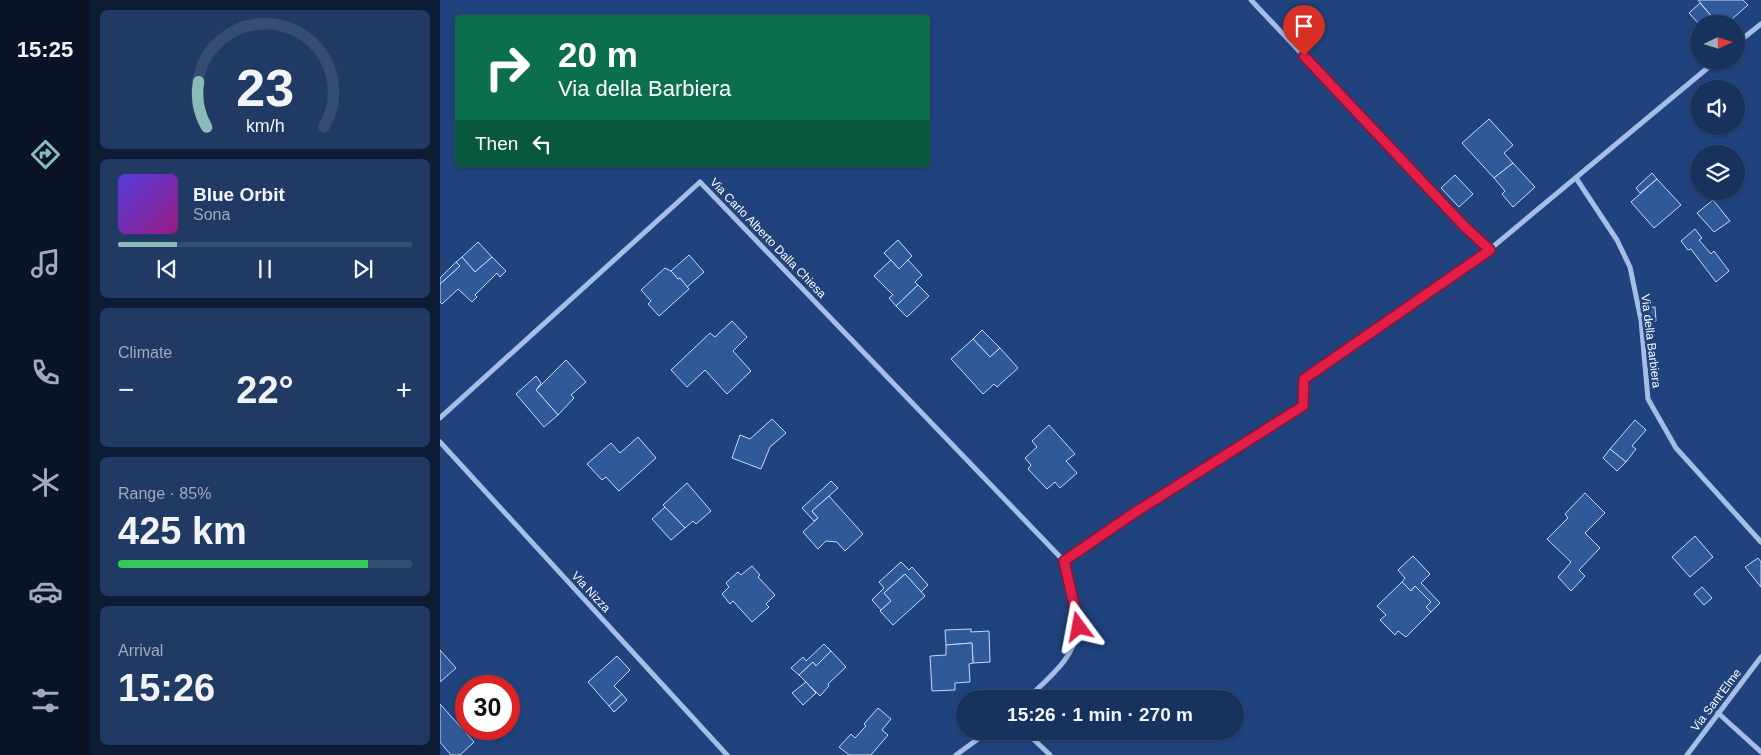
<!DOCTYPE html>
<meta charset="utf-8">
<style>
:root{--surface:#18325e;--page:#213a64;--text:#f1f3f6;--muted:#9faabc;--line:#364d73;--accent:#8bbbb9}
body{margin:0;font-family:Helvetica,sans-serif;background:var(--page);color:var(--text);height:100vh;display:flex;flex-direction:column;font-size:19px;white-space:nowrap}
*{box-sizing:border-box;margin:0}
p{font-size:16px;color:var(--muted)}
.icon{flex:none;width:28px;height:28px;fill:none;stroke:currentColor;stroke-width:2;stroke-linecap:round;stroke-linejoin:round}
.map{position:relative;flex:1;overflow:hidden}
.details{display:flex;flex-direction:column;gap:10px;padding:10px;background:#0d1c34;width:350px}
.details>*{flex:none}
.banner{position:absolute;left:15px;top:15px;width:475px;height:152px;border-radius:5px;box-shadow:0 1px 4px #0004,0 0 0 1px var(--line);background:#0b6e4f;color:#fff;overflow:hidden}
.needle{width:32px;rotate:86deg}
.fabs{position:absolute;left:1250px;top:15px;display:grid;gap:10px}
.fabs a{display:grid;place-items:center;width:55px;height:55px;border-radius:50%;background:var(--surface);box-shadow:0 1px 4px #0004,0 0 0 1px var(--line);font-size:25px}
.speed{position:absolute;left:15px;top:675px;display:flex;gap:10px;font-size:25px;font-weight:700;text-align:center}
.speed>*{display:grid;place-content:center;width:65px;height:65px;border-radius:50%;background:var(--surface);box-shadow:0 1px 4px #0004,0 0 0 1px var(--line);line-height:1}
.speed .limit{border:8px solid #d22;background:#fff;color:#111}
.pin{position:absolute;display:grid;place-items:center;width:42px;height:42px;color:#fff;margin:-51px -21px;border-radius:50% 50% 50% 0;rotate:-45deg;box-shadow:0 0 5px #0007}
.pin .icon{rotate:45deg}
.me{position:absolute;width:55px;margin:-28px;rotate:347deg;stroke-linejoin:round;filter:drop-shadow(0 0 4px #0008)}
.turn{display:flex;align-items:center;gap:18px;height:105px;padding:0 20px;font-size:22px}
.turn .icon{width:65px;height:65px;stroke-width:2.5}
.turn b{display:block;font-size:35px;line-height:42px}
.then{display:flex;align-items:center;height:48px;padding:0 20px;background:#0003;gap:10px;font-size:19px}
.big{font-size:38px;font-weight:800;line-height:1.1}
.details .widget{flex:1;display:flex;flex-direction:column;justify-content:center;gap:8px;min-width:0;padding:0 18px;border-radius:8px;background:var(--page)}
.details .dial{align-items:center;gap:0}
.dial svg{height:130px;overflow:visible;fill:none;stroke:var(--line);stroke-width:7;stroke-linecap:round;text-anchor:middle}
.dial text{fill:var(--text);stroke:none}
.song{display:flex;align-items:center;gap:15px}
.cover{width:60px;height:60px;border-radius:8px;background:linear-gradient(135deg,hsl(250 70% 55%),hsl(310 70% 35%))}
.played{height:5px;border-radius:2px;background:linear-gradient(90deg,var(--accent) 20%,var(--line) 20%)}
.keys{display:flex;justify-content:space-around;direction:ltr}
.heat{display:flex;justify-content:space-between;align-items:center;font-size:28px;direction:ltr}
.charge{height:8px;border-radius:4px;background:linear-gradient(90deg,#34c759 85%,var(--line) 0)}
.trip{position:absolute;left:516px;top:690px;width:288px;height:50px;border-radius:25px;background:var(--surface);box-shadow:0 1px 4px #0004,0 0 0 1px var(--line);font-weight:800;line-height:50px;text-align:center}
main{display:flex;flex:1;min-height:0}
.menu{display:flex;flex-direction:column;width:90px;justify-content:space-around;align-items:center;background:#0a1426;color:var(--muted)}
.menu .icon{width:35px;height:35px}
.menu .on{color:var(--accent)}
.menu b{font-size:22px;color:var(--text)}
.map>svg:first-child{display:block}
.building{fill:#30599a;stroke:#c7d9f5}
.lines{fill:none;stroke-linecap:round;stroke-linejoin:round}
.minor{stroke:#a4bee7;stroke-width:5}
.route-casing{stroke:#92132f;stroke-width:12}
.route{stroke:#e11d48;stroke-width:9}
.labels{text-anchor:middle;stroke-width:5;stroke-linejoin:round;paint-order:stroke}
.street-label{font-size:12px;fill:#fff;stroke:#20437d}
</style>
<main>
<nav class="menu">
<b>15:25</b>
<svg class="icon on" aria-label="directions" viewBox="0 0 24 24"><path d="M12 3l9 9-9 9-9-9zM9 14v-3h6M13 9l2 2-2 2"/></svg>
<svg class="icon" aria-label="music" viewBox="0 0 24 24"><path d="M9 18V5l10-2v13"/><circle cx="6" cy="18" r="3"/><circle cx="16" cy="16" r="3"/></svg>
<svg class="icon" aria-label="phone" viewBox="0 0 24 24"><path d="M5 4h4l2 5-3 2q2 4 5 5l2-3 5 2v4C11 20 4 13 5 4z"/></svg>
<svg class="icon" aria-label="climate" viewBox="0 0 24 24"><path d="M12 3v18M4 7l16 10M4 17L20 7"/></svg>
<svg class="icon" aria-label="car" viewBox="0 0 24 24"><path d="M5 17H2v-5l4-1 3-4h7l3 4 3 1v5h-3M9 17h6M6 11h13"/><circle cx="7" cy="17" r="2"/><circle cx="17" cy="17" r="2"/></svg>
<svg class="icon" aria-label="filters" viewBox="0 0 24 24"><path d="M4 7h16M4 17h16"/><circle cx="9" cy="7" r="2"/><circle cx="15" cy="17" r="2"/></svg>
</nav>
<section class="details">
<div class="widget dial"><svg viewBox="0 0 100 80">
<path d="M14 69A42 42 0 1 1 86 69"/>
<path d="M14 69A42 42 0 0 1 9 41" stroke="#8bbbb9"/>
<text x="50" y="56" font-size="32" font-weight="700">23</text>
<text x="50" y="72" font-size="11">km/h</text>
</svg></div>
<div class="widget">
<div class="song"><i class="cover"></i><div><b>Blue Orbit</b><p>Sona</p></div></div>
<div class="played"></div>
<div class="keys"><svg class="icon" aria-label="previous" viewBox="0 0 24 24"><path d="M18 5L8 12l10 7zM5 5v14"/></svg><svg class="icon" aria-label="pause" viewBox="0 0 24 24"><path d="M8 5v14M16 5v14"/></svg><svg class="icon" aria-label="next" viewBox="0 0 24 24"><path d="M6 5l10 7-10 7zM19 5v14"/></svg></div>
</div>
<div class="widget"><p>Climate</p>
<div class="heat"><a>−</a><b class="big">22°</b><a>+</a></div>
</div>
<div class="widget"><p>Range · 85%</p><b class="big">425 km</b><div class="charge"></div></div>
<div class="widget"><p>Arrival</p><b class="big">15:26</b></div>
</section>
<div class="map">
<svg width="1321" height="755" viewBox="0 0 1321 755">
<rect width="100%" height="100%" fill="#20437d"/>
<g class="building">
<polygon points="1258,0 1303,0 1308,5 1286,24 1278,24"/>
<polygon points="1260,3 1278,24 1259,24 1249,13"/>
<polygon points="1049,119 1073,145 1064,153 1073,163 1054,178 1022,143"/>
<polygon points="1073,163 1095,187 1073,207 1062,194 1065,191 1054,178"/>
<polygon points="1212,173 1217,179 1200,193 1196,188"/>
<polygon points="1015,175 1033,194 1019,207 1001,188"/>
<polygon points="1217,179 1241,205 1214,228 1191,202"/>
<polygon points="1273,200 1290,221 1274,232 1257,213"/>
<polygon points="1255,229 1262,238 1259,240 1271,254 1274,251 1289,271 1276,282 1251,249 1248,250 1241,241"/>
<polygon points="458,240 472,256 459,269 444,253"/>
<polygon points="38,242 52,257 35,272 22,257"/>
<polygon points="249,255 264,272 247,287 240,278 238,279 231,271"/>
<polygon points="22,257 35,272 52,257 66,271 60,277 57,273 35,295 37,297 32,302 18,289 2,304 0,302 0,284 20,266 16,262"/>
<polygon points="451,260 459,269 468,260 482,275 475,282 478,285 456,306 449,298 453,295 434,276"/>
<polygon points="16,262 20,266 0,284 0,278"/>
<polygon points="225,268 231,271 238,279 240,278 249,289 219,316 208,304 211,301 201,290"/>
<polygon points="478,285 489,296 467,317 456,306"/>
<polygon points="1215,307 1216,321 1206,322 1206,308"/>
<polygon points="292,321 307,337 293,351 311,371 287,394 265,370 247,387 231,370 270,333 275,337"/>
<polygon points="542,330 560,348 550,357 533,339"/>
<polygon points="533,339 550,357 560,348 578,368 557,387 554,384 543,394 511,359"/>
<polygon points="126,360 146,382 131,395 134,398 118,415 96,390"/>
<polygon points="96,376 101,383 96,390 118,415 104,427 76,394"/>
<polygon points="332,419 346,433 330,447 321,469 292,458 300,435 310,439"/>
<polygon points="1195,420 1206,430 1192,446 1196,449 1186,462 1170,449"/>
<polygon points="609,425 635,454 626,461 637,473 620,488 615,482 607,489 588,469 591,465 585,458 597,447 592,441"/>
<polygon points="198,437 216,458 179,491 166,477 162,480 147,464 171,443 180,453"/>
<polygon points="1170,449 1186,462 1177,471 1163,458"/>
<polygon points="391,481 398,488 372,511 378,518 374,521 362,508"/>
<polygon points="247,483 271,511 256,524 253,521 245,528 223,505"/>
<polygon points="1145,493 1165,513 1145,533 1160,548 1139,570 1145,576 1131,591 1118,577 1131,562 1107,539 1128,518 1125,514"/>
<polygon points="389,496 423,534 405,551 397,542 386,541 378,549 363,532 378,518 372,511"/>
<polygon points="225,507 245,528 231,540 212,519"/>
<polygon points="1255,536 1273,557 1250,577 1232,557"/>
<polygon points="973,556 990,574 981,583 1000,603 991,612 986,607 991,602 975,586 971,591 962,582 965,578 958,570"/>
<polygon points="1318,558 1321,562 1321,587 1305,567"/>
<polygon points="461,562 469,570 472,567 488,585 481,592 465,574 444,593 451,601 441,610 432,600 444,588 439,582"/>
<polygon points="312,566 320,575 318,577 335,595 326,604 329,607 312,622 293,601 290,604 282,594 289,587 286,583 298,572 301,575"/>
<polygon points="465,574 485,596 453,625 440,611 451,601 444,593"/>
<polygon points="962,582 971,591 975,586 991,602 986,607 991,612 966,637 958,631 955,635 940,620 946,615 937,606"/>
<polygon points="1262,587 1272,598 1264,605 1254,594"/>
<polygon points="531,629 531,632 549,631 550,662 533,663 532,643 506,645 505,630"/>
<polygon points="532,643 533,663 529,664 530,682 515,683 515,690 492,691 490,656 506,655 506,645"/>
<polygon points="384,644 391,651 376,666 373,662 359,675 351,668 363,657 366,661"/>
<polygon points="0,650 16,668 0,682"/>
<polygon points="391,651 406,667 388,684 389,686 380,696 359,675 373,662 376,666"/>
<polygon points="177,656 190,670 174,686 182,694 169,706 148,682"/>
<polygon points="366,682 376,693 363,705 352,693"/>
<polygon points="182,694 187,700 174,712 169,706"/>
<polygon points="0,704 34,742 20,755 11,755 0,742"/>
<polygon points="438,708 451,719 442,730 448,735 431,755 409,755 399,747 411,734 415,738 426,726 424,724"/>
</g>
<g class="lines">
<g class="minor">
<polyline points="811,0 1024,226 1049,250"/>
<polyline points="1296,44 1321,24"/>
<polyline points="1136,178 1177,240 1190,267 1201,320 1208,399 1236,448 1321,542"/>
<polyline points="0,418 260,182 624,561"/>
<polyline points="0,442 287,755"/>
<path d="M587,699C608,678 634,659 638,629C640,618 627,574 624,561L694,513L863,406L864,379L1049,250L1276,61"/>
<polyline points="1278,713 1321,752"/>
<polyline points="585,731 610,755"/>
<polyline points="516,755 549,731"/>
<polyline points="1247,755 1321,657"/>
</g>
</g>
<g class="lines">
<g class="route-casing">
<polyline id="route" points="639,627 624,561 694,513 863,406 864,379 1050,250 1024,226 864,56"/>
</g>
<use href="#route" class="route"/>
</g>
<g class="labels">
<g class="street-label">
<text transform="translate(328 238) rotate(46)" y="4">Via Carlo Alberto Dalla Chiesa</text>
<text transform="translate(1211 341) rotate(83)" y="4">Via della Barbiera</text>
<text transform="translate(151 592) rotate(47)" y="4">Via Nizza</text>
<text transform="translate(1276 700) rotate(-53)" y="4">Via Sant'Elme</text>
</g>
</g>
</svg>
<div class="fabs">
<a><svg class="needle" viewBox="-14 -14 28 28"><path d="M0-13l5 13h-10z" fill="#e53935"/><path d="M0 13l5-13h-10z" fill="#9faabc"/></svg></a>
<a><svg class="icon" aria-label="sound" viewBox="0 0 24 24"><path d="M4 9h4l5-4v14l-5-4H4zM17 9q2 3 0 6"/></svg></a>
<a><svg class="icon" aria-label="layers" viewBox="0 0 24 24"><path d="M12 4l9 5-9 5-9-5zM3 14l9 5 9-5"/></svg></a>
</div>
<div class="speed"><div class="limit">30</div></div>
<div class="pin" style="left:864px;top:56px;background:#d93025"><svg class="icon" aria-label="arrive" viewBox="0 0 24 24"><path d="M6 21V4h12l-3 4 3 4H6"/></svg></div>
<svg class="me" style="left:639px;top:627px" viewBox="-20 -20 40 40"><path d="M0-17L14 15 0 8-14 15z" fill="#e11d48" stroke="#fff" stroke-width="4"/></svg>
<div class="trip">15:26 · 1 min · 270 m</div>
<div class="banner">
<div class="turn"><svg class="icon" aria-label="right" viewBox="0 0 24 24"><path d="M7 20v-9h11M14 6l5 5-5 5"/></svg><div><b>20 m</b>Via della Barbiera</div></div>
<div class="then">Then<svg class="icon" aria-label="left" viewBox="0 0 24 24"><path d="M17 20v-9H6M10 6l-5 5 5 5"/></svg></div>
</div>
</div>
</main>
